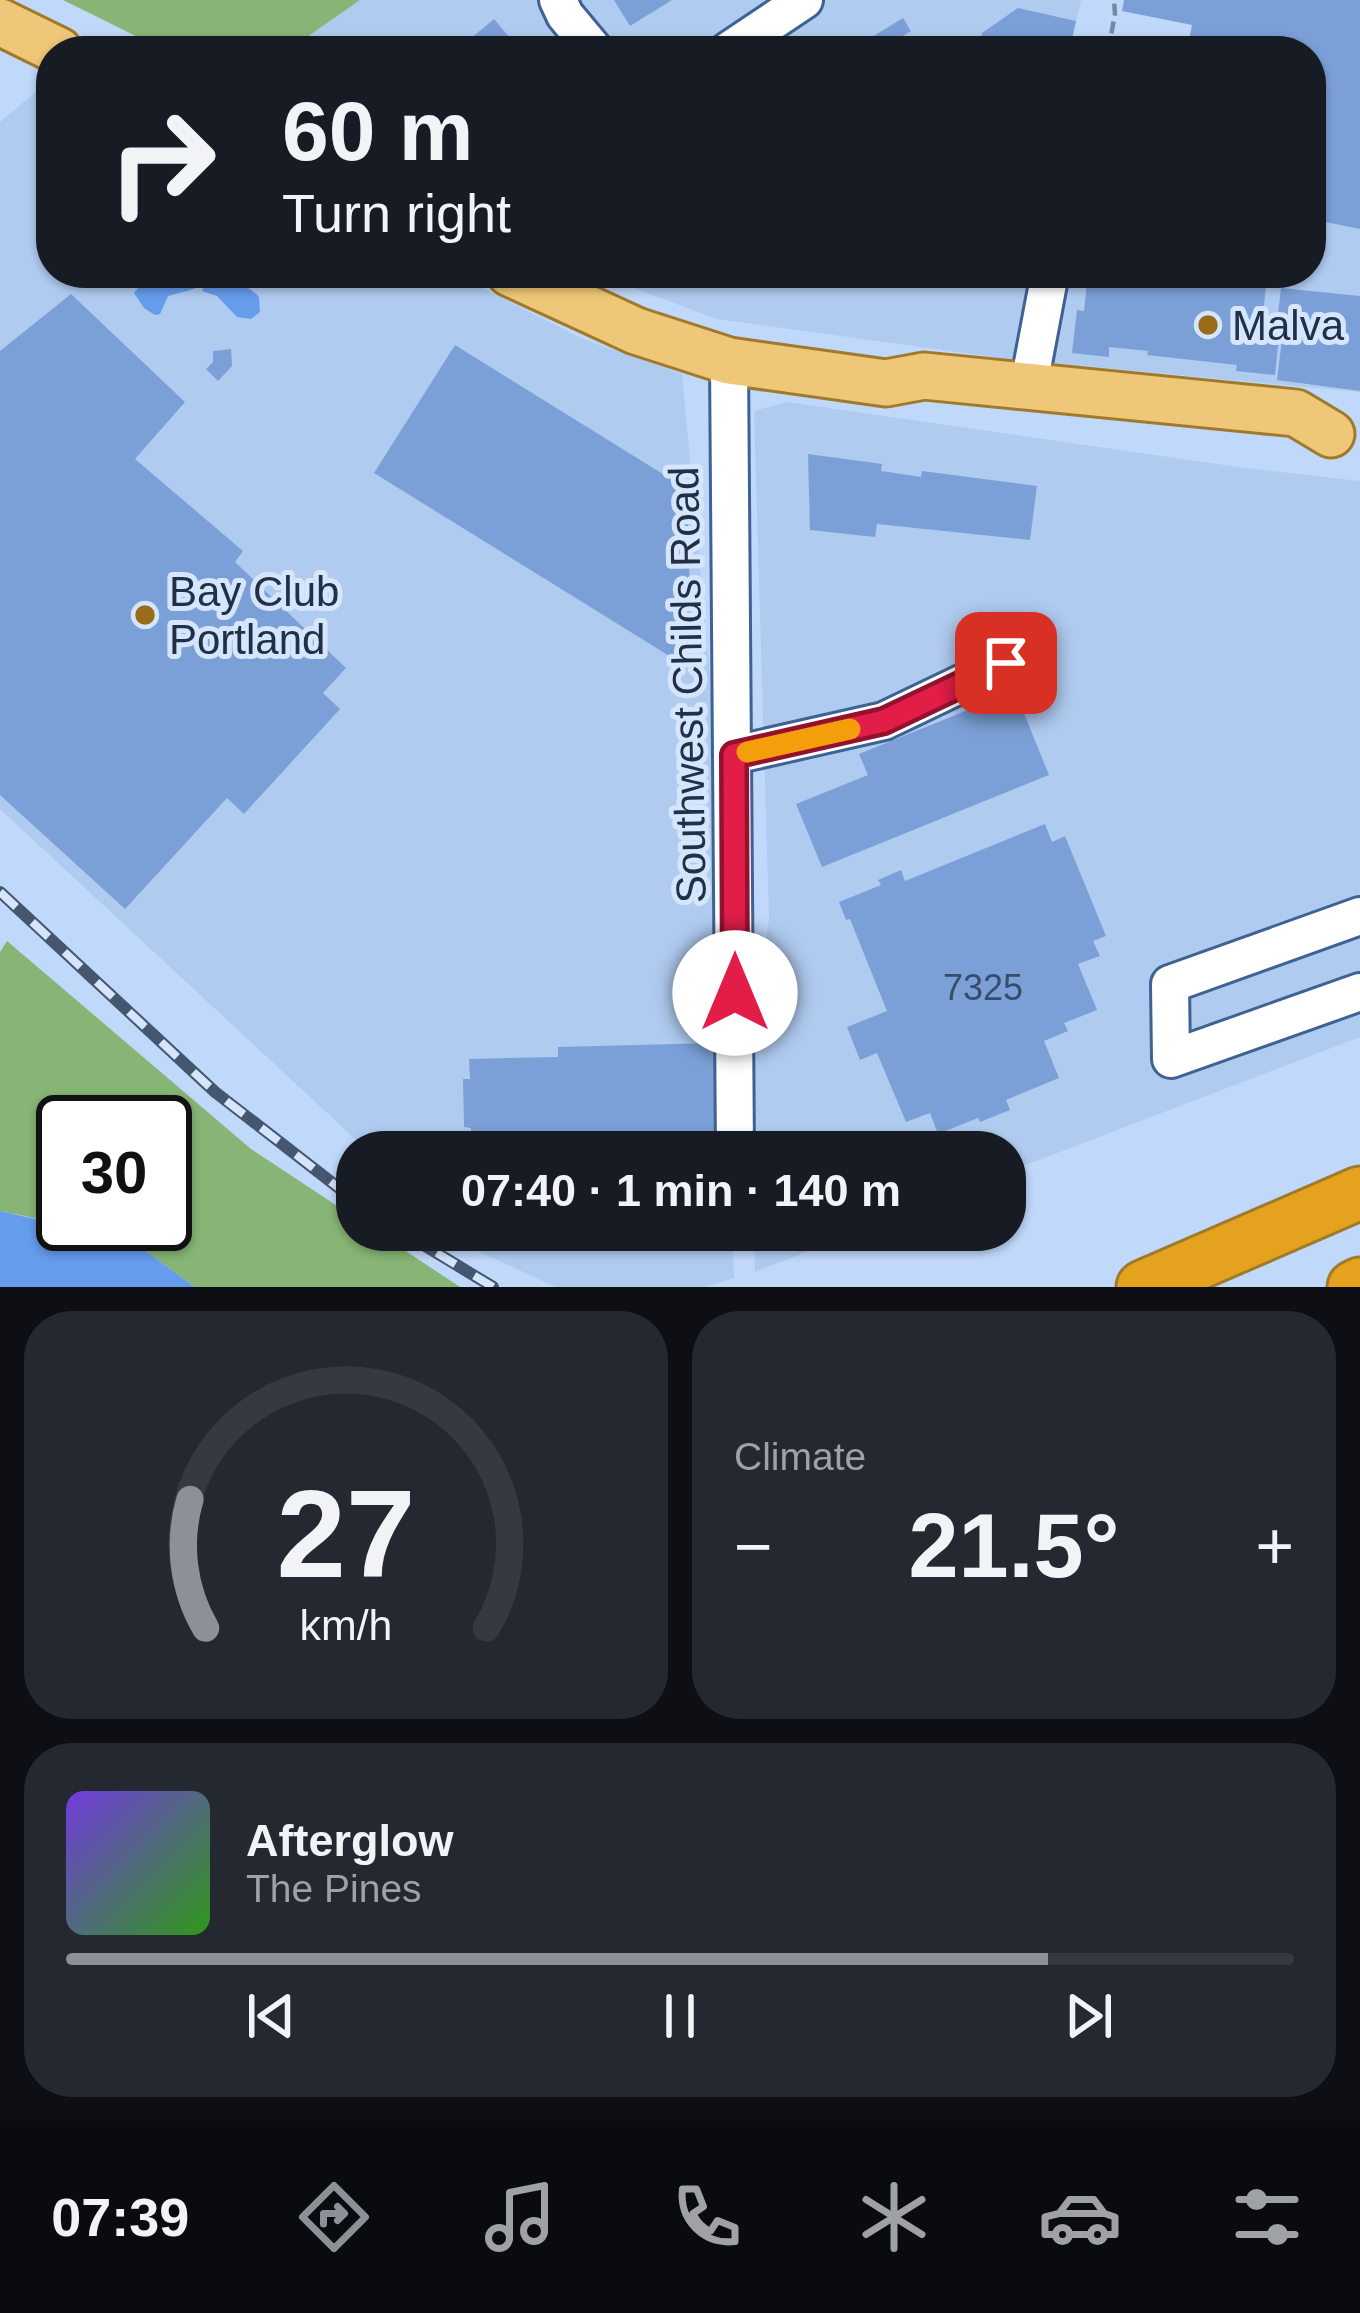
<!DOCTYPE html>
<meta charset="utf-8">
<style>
:root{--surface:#171b24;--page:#242831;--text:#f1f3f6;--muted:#9ea1a6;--line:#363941;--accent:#8c9099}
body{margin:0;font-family:Arial,sans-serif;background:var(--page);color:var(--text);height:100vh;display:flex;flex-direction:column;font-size:45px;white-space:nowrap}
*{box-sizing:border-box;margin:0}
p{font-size:39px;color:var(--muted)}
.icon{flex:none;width:66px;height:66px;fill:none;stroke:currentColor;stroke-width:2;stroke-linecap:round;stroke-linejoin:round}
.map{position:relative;height:1287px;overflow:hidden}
.panel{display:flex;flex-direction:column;gap:24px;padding:24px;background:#0d0f14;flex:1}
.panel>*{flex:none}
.banner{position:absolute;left:36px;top:36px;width:1290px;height:252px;border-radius:48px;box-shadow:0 3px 9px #0004;background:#171b24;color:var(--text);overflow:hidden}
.speed{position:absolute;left:36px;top:1095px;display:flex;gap:24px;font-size:60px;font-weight:700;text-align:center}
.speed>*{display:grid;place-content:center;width:156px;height:156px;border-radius:50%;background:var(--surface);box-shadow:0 3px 9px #0004;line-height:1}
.speed .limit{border:6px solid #111;border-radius:18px;background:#fff;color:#111}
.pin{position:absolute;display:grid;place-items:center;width:102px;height:102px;color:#fff;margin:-51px;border-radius:24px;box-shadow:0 6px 18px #0006}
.me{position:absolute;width:132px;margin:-66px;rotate:0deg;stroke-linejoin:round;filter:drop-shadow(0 0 9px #0008)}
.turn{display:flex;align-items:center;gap:42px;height:252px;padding:0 48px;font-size:54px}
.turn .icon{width:156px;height:156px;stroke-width:2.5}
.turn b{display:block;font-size:84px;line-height:102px}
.big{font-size:90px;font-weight:800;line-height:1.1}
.panel .tile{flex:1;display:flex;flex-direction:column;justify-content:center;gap:18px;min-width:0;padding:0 42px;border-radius:48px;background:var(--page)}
.panel .dial{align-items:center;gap:0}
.dial svg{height:312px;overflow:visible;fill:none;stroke:var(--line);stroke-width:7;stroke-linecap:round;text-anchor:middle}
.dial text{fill:var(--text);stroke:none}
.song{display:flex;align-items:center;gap:36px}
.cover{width:144px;height:144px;border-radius:18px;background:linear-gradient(135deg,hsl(260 70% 55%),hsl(110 70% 35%))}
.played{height:12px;border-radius:6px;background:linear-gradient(90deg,var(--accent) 80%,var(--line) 80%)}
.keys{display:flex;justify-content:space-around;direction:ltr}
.heat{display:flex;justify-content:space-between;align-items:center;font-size:66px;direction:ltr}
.panel .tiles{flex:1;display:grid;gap:24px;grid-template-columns:1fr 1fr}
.tile:last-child{grid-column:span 2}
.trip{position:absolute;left:336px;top:1131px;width:690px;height:120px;border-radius:48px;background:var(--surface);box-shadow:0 3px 9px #0004;font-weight:800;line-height:120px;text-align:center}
.dock{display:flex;height:192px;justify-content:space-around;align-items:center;background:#090b0e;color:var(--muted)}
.dock .icon{width:84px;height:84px}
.dock .current{color:var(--accent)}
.dock b{font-size:54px;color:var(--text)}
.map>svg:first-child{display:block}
.built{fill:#b0cbf0}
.green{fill:#87b575}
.water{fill:#659cec}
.building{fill:#7ba0d7}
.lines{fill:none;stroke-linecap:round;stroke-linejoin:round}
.minor-casing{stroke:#3f6294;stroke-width:42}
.major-casing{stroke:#a07a2c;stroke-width:51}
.highway-casing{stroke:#a07a2c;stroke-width:57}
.path{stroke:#7589a6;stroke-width:4.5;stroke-dasharray:12 6;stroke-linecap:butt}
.minor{stroke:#fff;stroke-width:36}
.major{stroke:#efc778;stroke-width:45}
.highway{stroke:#e5a21e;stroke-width:51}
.rail-casing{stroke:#455670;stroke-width:12}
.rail{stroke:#d4e5fc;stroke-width:8;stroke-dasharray:22;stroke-linecap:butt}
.route-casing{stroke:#92132f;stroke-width:30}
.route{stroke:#e11d48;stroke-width:21}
.slow{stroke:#f59e0b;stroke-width:21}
.poi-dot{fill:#986c1a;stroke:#d4e5fc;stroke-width:4.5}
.labels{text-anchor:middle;stroke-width:10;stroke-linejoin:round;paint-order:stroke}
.number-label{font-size:36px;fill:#384c6b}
.poi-label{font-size:42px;fill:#213047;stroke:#d4e5fc;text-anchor:start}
.street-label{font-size:42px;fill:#213047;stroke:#d4e5fc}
</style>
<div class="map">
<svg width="1360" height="1287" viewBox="0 0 1360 1287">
<rect width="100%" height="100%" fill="#c0d8fa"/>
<g class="built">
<polygon points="360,0 1081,0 1070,51 287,51"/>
<polygon points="51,79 51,273 452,273 585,340 682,374 711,685 715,909 728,1152 369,1152 0,809 0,122"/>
<polygon points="1311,214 1360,220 1360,392 1002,358 717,319 593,273 1311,273"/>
<polygon points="787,402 1238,467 1360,481 1360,1037 1005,1173 1005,1152 753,1152 751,1060 769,917 754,411"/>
<polygon points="453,1230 732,1230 734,1278 706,1287 556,1287 475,1250"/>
<polygon points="754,1230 863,1230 755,1272"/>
</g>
<g class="green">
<polygon points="63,0 360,0 287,51 166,51"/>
<polygon points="7,941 251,1149 357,1219 357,1230 374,1230 460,1287 195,1287 132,1241 63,1224 165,1224 165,1122 63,1122 63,1224 0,1211 0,952"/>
</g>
<g class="water">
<polygon points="137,273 156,273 156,276 159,278 170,273 194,273 199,280 194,289 168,296 160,314 155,315 144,308 134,293 143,282"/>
<path d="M207,281C228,285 243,279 259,297L260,312L251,319L237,317L217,296L202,291Z"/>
<polygon points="0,1211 132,1241 195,1287 0,1287"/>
</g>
<g class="building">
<polygon points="614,0 672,0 630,26"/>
<polygon points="1124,0 1360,0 1360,229 1311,219 1311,51 1187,51 1192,25 1122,11"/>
<polygon points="1018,8 1076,21 1069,51 978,51 982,33"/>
<polygon points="903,18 911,31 893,42 899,51 849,51"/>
<polygon points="494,19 521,51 456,51"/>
<polygon points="1088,273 1196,273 1266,285 1263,314 1274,315 1272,335 1279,336 1275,375 1236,371 1237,365 1147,355 1148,351 1109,347 1109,357 1072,353 1077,310 1084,311"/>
<polygon points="1281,288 1360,296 1360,391 1277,380 1283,331 1276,331"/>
<polygon points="71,294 185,402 135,459 243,551 235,562 346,668 323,693 340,709 244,814 227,798 125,909 0,795 0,351"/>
<polygon points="455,345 687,489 692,670 374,473"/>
<polygon points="231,349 232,366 218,381 206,369 213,362 213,351"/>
<polygon points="808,454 882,464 881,471 921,477 922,471 1037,486 1030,540 877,524 875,537 810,530"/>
<polygon points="1015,691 1049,775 822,867 796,804 868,775 859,754"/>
<polygon points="1045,824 1052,842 1065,836 1106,936 1093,941 1100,956 1078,964 1097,1010 1064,1023 1068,1031 1044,1041 1059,1078 1006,1100 1010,1110 980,1122 978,1118 938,1134 930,1113 906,1122 877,1053 860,1060 847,1027 887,1011 850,919 846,920 839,902 881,885 878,880 901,870 905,881"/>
<polygon points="715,1043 715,1152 470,1152 471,1128 464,1127 463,1079 470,1079 469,1059 558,1057 558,1047"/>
</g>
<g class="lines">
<g class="minor-casing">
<g id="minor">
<polyline points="558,0 565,15 595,51"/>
<polyline points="728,51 804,0"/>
<polyline points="729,361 735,1152"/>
<polyline points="1029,384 1050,273"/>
<polyline points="734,755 884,721 1005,663"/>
<polyline points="1360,916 1170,984 1171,1059 1360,992"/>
</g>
</g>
<g class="major-casing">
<g id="major">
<polyline points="0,22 59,51"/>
<polyline points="510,273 636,331 729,361 886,383 924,376 1296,413 1331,434"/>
</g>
</g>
<g class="highway-casing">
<g id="highway">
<polyline points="1143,1287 1360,1193"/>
<polyline points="1354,1287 1360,1284"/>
</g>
</g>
<polyline class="path" points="1108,51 1115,14 1114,0"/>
<use href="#minor" class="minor"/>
<use href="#major" class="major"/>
<use href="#highway" class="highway"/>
<g class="rail-casing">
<g id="rail">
<polyline points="0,892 215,1092 357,1202"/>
<polyline points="399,1230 493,1287"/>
</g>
</g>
<use href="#rail" class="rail"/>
</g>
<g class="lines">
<g class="route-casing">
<polyline id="route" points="735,993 734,755 884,721 1006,663"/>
</g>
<use href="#route" class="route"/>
<polyline class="slow" points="747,752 850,729"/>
</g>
<g class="poi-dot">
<circle cx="1208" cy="325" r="12"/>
<circle cx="145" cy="615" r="12"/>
</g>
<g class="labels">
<g class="number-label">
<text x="983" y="1000">7325</text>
</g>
<g class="poi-label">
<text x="1232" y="340">Malva</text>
<text x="169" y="606">Bay Club<tspan x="169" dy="48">Portland</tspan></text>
</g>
<g class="street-label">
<text transform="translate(687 685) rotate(-91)" y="15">Southwest Childs Road</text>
</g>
</g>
</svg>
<div class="speed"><div class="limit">30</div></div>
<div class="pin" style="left:1006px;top:663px;background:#d93025"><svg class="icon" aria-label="arrive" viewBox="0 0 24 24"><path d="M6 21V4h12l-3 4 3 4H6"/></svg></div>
<svg class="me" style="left:735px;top:993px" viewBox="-20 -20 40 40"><circle r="19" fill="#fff"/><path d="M0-13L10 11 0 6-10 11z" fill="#e11d48"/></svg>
<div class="trip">07:40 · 1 min · 140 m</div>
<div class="banner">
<div class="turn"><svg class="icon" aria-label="right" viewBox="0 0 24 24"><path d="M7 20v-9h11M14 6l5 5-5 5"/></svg><div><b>60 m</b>Turn right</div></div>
</div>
</div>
<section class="panel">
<div class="tiles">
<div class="tile dial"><svg viewBox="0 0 100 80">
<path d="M14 69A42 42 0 1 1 86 69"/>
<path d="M14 69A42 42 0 0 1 10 36" stroke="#8c9099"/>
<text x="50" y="56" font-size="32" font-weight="700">27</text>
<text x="50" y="72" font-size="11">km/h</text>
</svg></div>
<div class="tile"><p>Climate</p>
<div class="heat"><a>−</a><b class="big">21.5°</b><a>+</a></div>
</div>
<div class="tile">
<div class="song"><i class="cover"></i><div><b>Afterglow</b><p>The Pines</p></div></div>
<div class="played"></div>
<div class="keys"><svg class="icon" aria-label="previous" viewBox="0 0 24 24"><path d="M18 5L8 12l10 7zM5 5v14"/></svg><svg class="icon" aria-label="pause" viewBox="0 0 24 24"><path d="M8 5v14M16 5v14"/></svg><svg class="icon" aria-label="next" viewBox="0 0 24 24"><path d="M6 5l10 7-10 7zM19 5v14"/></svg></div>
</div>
</div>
</section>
<nav class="dock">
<b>07:39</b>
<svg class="icon current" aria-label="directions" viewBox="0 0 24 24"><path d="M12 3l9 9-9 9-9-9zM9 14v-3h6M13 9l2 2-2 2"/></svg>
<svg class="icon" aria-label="music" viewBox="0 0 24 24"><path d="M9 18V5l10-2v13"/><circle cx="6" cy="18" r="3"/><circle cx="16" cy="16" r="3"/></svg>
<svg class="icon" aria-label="phone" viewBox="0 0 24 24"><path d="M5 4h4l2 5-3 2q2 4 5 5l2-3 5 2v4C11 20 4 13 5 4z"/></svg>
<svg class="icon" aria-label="climate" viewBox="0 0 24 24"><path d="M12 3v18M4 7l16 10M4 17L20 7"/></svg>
<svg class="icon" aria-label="car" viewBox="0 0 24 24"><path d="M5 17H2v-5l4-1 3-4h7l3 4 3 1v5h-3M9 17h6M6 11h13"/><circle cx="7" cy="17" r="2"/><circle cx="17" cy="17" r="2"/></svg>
<svg class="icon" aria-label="filters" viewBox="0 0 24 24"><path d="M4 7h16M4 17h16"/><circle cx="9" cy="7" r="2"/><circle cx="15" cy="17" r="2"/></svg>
</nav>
